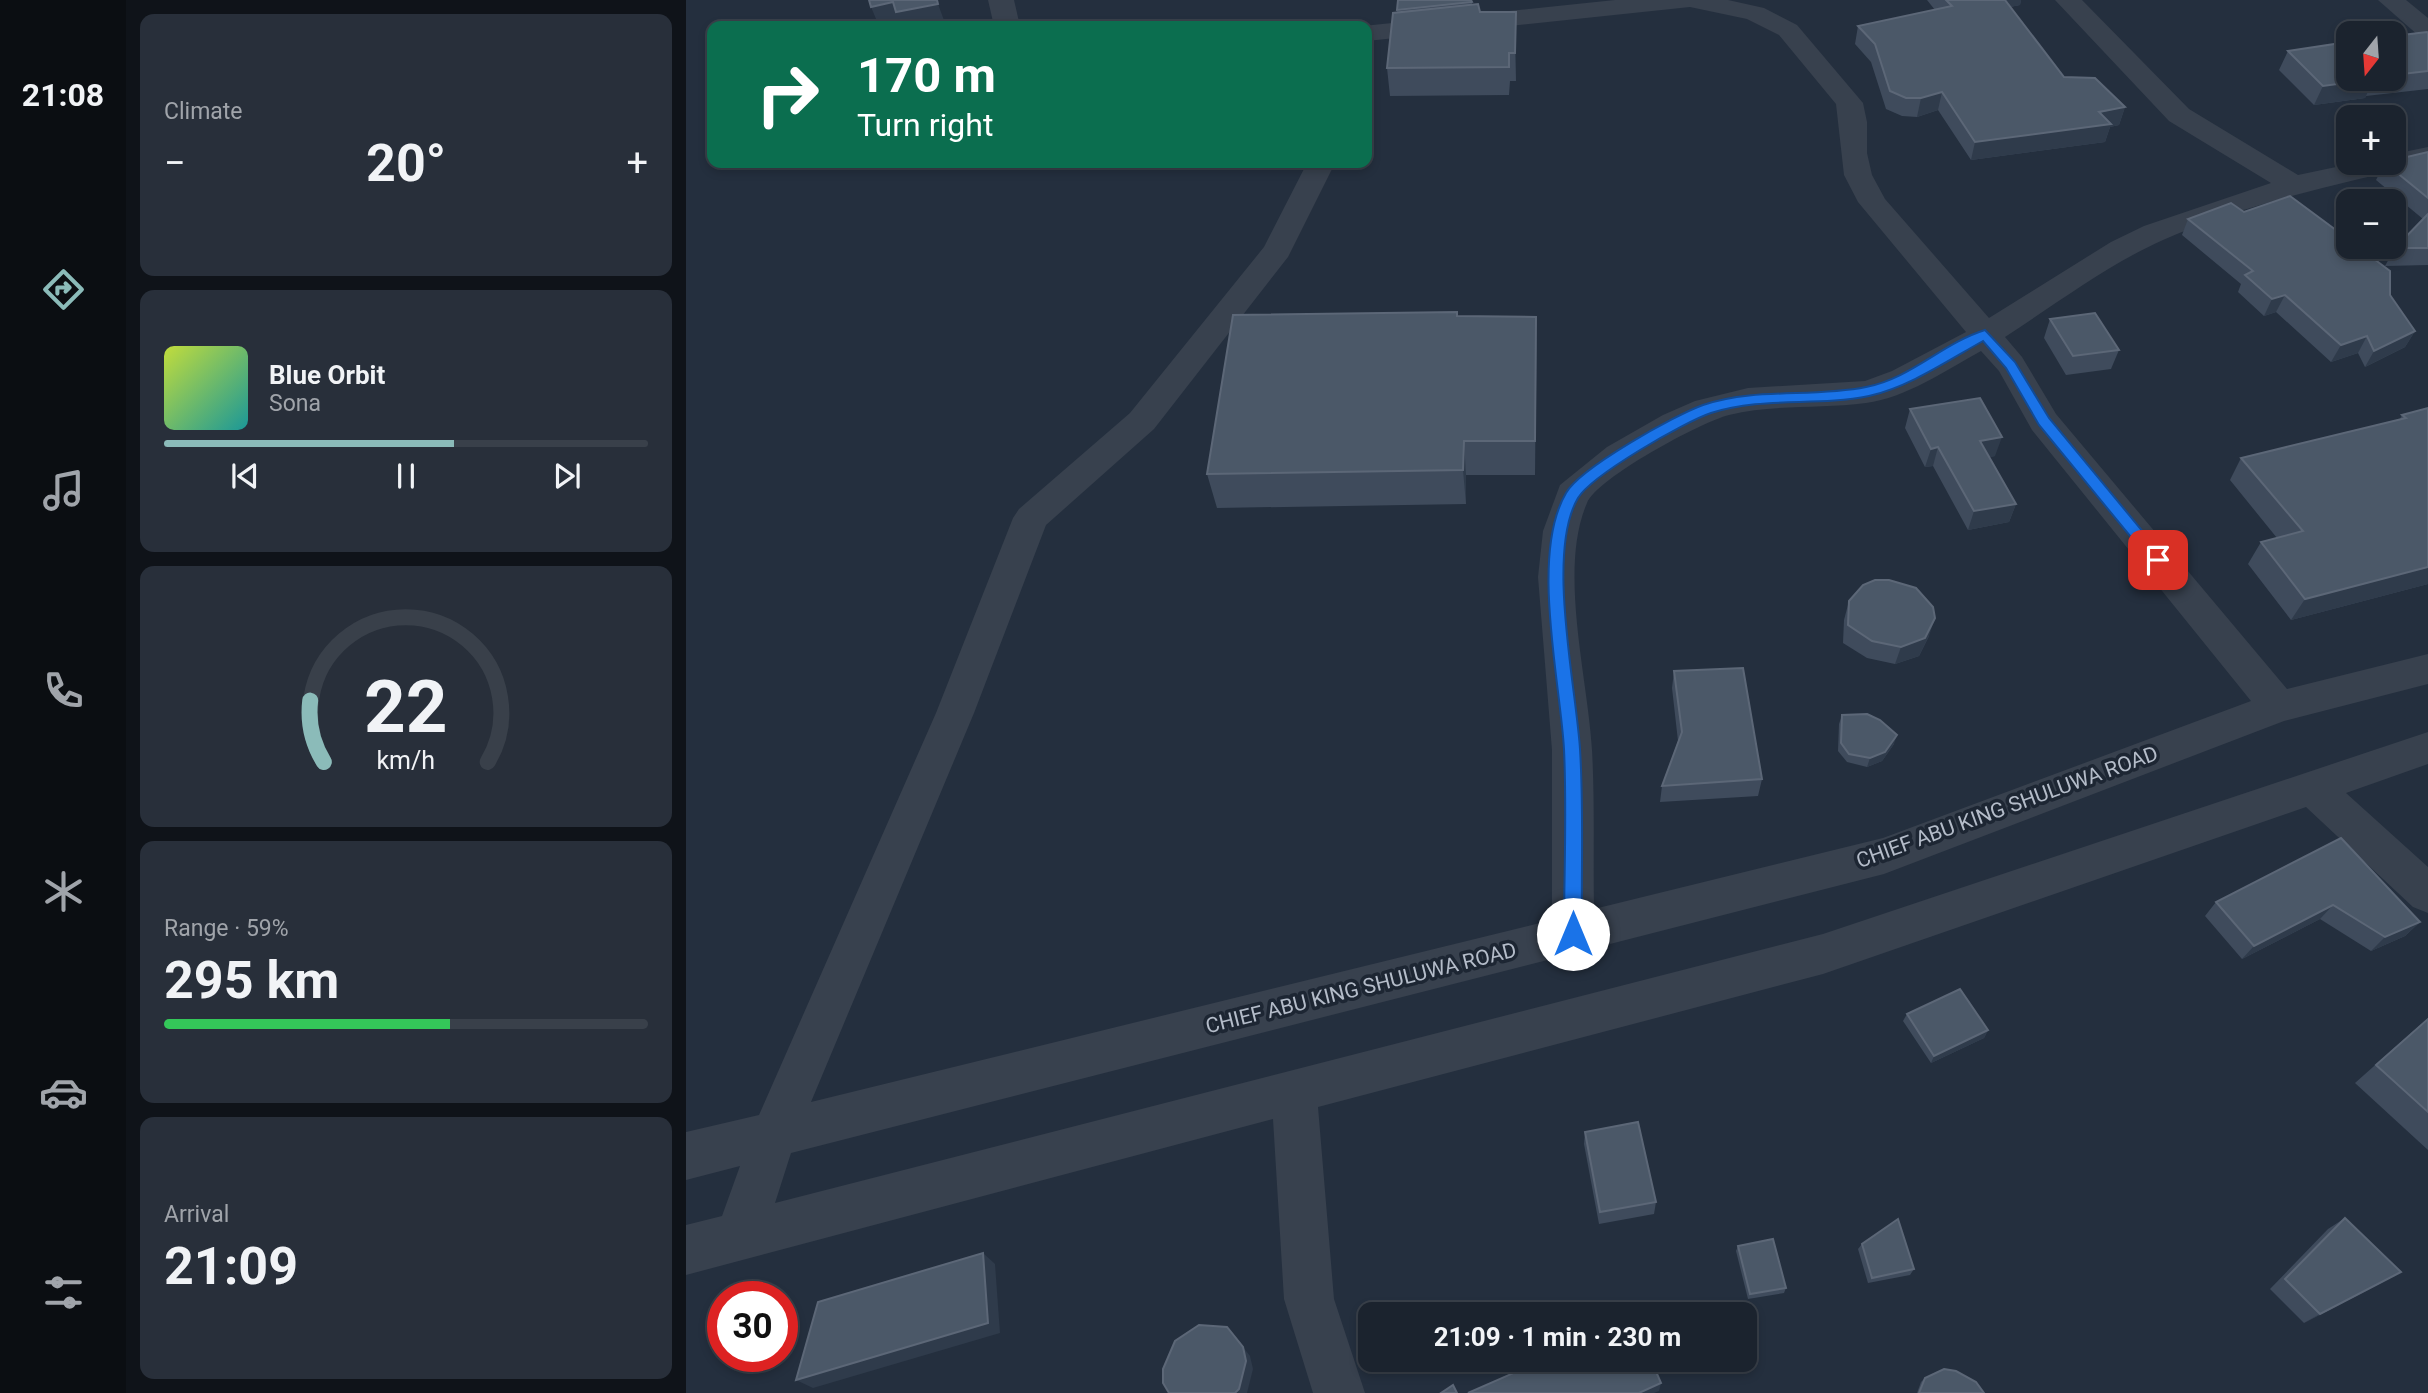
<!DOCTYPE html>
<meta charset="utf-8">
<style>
:root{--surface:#1b232e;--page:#282f3a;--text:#f1f3f6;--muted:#a0a4aa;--line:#39404a;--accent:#8bbbb9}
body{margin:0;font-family:Roboto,sans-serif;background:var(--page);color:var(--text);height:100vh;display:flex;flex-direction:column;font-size:26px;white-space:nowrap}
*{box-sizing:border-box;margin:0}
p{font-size:23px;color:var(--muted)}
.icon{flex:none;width:38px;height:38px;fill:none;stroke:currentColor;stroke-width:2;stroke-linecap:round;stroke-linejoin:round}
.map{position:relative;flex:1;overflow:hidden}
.drawer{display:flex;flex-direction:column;gap:14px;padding:14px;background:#0f1319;width:560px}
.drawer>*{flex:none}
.hud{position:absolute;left:21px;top:21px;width:665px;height:147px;border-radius:14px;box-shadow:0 4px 10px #0003,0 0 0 2px var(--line);background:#0b6e4f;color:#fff;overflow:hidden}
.needle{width:46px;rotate:197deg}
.controls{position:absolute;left:1650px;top:21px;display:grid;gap:14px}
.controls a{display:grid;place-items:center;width:70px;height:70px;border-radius:14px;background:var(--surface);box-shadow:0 4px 10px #0003,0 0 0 2px var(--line);font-size:35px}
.speed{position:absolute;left:21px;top:1281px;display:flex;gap:14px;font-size:35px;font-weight:700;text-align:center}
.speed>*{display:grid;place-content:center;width:91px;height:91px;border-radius:50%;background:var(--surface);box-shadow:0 4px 10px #0003,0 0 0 2px var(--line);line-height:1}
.speed .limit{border:10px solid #d22;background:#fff;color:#111}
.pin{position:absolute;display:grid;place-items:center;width:60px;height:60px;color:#fff;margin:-30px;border-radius:14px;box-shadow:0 4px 10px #0006}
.me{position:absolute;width:77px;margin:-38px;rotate:0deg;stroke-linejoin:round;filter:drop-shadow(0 0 5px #0008)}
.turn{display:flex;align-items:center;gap:24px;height:147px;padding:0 35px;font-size:32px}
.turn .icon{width:91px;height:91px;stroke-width:2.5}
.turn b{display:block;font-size:49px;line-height:60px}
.big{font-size:52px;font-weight:700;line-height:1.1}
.drawer .tile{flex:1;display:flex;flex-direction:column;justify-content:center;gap:10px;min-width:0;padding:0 24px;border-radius:14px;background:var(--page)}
.drawer .dial{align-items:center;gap:0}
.dial svg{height:182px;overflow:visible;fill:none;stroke:var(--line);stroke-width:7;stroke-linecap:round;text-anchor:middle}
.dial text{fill:var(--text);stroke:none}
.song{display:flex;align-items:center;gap:21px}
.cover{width:84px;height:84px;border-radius:10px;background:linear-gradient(135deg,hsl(70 70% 55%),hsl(180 70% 35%))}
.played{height:7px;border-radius:4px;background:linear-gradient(90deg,var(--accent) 60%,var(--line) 60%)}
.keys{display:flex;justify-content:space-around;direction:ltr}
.heat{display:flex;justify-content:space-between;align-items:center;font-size:38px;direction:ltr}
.charge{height:10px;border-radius:5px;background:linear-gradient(90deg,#34c759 59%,var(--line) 0)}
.trip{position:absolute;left:672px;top:1302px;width:399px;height:70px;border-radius:14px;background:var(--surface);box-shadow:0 4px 10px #0003,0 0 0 2px var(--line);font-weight:700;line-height:70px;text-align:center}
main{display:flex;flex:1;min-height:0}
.menu{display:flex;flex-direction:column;width:126px;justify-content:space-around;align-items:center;background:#0b0e12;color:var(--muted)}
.menu .icon{width:49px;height:49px}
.menu .selected{color:var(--accent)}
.menu b{font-size:32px;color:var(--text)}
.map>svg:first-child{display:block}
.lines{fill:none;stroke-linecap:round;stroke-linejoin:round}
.minor{fill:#38414e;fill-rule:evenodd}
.wall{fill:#3f4b5c}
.shaded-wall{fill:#2f3b4b}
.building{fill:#4b5868;stroke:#5c6777;stroke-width:2}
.route{fill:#1a73e8;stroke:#114b97;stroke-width:2}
.labels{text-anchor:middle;stroke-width:7;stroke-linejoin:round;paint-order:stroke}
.street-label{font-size:21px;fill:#b4bcc9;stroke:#1d2633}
</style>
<main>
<nav class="menu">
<b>21:08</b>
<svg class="icon selected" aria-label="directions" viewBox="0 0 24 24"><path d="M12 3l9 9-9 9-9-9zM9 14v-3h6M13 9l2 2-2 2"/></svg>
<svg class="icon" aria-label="music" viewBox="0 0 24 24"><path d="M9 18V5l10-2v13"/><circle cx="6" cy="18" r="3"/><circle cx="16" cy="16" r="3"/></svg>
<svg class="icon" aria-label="phone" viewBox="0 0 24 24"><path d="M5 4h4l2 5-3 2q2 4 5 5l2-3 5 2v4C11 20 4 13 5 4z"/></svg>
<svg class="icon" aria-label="climate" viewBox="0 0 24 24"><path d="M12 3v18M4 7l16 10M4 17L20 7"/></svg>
<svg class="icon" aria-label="car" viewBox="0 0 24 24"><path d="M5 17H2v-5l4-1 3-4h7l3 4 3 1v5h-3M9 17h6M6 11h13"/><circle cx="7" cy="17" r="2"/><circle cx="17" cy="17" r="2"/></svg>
<svg class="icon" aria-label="filters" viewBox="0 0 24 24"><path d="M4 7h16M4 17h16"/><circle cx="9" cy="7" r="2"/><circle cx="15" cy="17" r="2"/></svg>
</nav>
<section class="drawer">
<div class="tile"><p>Climate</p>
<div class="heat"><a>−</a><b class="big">20°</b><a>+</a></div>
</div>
<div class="tile">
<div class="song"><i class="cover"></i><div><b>Blue Orbit</b><p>Sona</p></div></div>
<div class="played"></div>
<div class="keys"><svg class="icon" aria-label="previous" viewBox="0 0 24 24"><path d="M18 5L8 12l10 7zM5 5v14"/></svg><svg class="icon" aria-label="pause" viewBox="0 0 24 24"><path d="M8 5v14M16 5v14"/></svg><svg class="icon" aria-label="next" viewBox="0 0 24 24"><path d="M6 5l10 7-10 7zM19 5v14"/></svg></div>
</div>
<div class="tile dial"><svg viewBox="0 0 100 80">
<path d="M14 69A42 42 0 1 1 86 69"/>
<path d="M14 69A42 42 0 0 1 8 42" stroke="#8bbbb9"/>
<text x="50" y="56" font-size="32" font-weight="700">22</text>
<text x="50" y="72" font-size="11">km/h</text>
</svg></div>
<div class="tile"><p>Range · 59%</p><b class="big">295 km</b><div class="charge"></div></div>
<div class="tile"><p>Arrival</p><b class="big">21:09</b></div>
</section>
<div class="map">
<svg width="1742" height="1393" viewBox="0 0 1742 1393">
<rect width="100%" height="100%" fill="#242f3e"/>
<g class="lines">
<g class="minor">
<polygon points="302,0 328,0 334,26 308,26"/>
<path d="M929,0H1042L1078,8L1111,25L1177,103L1181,122V153L1186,175L1199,199L1303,318L1425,242L1458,226L1585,183L1483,121L1369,0H1396L1503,109L1612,175L1669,163H1708V154L1742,147V163C1653,184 1561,203 1477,240C1421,265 1370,304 1319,337L1336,357L1370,414L1601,689L1742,654V684L1598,721L1198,874L105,1153L89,1203L1137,934L1742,732V764L1660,793L1742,867V913L1727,907L1620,807L1137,974L632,1107L648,1299L679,1393H627L598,1299L587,1119L0,1275V1225L36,1216L54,1166L0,1180V1132L73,1115L250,713L327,518L333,509L444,413L578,247L621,163H649L602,257L468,429L360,525L288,713L125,1102L866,920V750L852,577L857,531L874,485L921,447L977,415L1009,401L1062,388L1179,381L1206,371L1280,332L1172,202L1158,175L1150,104L1093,35L1061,19L1004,7L681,41V26H677ZM1295,351L1313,371L1346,430L1565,701L1197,838L908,909C907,856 909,803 906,750C902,678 872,570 901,503C911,478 1015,422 1043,415C1088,404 1134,409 1180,403C1220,398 1260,370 1295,351Z"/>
<polygon points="1692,0 1720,0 1742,18 1742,39 1733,36"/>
</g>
</g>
<g class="wall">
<polygon points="1241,0 1335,0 1334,5 1324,7 1378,77 1439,107 1433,125 1424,127 1419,142 1285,160 1252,110 1231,117 1216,116 1200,109 1185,62 1169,44 1172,26 1249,10"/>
<polygon points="786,2 786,5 830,40 830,81 824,81 823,95 704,96 701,68 711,10"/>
<polygon points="1742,33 1742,89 1680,96 1679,98 1628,105 1593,70 1602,51 1662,79 1708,79 1708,36"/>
<polygon points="1742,152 1742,265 1699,266 1709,248 1737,219 1690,180 1699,163"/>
<polygon points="1558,212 1704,295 1729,331 1719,347 1679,367 1672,353 1645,362 1590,312 1578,316 1552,292 1555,284 1496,235 1502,219"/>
<polygon points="771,316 850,317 849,475 780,475 780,504 531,508 521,474"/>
<polygon points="1364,319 1433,350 1425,369 1380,375 1358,338"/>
<polygon points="1742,408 1742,584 1605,620 1562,564 1575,542 1591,538 1544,480 1555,458 1714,419 1716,415"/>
<polygon points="1224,409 1309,456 1303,457 1330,504 1323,522 1282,530 1247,466 1239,467 1219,428"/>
<polygon points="1163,601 1243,636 1233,656 1209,664 1181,658 1157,643 1158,620"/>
<polygon points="988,671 1076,779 1072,796 974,802 976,786 992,741 986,688"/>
<polygon points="1156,715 1208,744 1196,761 1181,767 1161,762 1152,751 1153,724"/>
<polygon points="1655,838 1734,922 1719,936 1685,951 1634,919 1556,959 1519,916 1530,902"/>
<polygon points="1221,1014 1302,1030 1298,1038 1245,1063 1217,1021"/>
<polygon points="1742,1018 1742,1150 1669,1083"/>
<polygon points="899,1132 970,1202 968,1214 913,1224 898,1144"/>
<polygon points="1659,1218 1697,1282 1618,1323 1584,1289 1642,1229"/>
<polygon points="1176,1244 1228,1269 1224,1275 1182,1283 1172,1249"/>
<polygon points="1052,1246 1100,1288 1098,1293 1062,1299 1050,1251"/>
<polygon points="1239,1378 1298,1393 1231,1393 1235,1382"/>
</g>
<g class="shaded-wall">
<polygon points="1310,0 1335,0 1334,5 1307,10"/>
<polygon points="207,2 252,4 259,23 241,26 215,26 214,21 193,26 185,7"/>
<polygon points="830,12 830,81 829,53"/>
<polygon points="1688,79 1679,98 1628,105 1637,86"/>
<polygon points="1256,92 1252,110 1231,117 1235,98"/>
<polygon points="1439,107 1433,125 1424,127 1419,142 1285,160 1289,142"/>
<polygon points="1599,295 1590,312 1578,316 1586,299"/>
<polygon points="850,317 851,351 849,475 849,441"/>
<polygon points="1729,331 1719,347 1679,367 1688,351"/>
<polygon points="1681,336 1672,353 1645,362 1655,345"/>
<polygon points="1316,437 1309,456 1287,460 1294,441"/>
<polygon points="778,441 780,475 780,504 777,470"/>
<polygon points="1252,447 1247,466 1239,467 1245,449"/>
<polygon points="1330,504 1323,522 1282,530 1288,511"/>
<polygon points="1742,567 1742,584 1605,620 1619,599"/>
<polygon points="1249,618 1243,636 1233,656 1209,664 1215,647"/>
<polygon points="1211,735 1208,744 1196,761 1181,767 1184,758"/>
<polygon points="1647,905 1634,919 1556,959 1568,946"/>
<polygon points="1734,922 1719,936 1685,951 1699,937"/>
<polygon points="1302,1030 1298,1038 1245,1063 1248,1056"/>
<polygon points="297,1253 309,1264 314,1333 127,1388 110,1380"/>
<polygon points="1715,1272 1697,1282 1618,1323 1634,1314"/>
<polygon points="557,1347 564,1356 567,1369 561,1393 549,1393"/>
<polygon points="975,1383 973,1391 968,1393 953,1393"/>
</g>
<g class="building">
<polygon points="183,0 251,0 252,4 210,12 207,2 185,7"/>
<polygon points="712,0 785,0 786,2 711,10"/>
<polygon points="1260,0 1319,0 1378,77 1409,78 1439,107 1413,112 1425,124 1289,142 1256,92 1235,98 1220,98 1204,91 1189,44 1172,26 1266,6"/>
<polygon points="792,4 794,12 830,12 829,53 823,53 823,67 701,68 707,13"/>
<polygon points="1741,32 1742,33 1742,71 1708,75 1708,36"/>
<polygon points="1662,42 1662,79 1688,79 1637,86 1602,51"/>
<polygon points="1742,152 1742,198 1699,163 1708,163 1708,160"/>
<polygon points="1604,196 1662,239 1662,247 1672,247 1704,271 1704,295 1729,331 1688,351 1681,336 1655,345 1599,295 1586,299 1559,275 1567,271 1502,219 1545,203 1558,212"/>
<polygon points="1742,214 1742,248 1709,248"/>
<polygon points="771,312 771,316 850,317 849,441 778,441 777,470 521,474 547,315"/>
<polygon points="1409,313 1433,350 1387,356 1364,319"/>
<polygon points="1294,398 1316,437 1294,441 1330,504 1288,511 1252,447 1245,449 1224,409"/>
<polygon points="1742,408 1742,567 1619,599 1575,542 1617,531 1555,458 1720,418 1716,415"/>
<polygon points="1189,580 1203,580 1230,588 1247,607 1249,618 1239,638 1215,647 1186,641 1162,625 1163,601 1177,585"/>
<polygon points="1057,668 1076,779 976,786 996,732 988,671"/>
<polygon points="1181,714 1194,720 1211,735 1199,752 1184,758 1163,754 1155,743 1156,715"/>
<polygon points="1655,838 1734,922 1699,937 1647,905 1568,946 1530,902"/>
<polygon points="1274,989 1302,1030 1248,1056 1221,1014"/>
<polygon points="1742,1019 1742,1112 1690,1065"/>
<polygon points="952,1122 970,1202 914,1212 899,1132"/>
<polygon points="1659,1218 1715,1272 1634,1314 1599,1279"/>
<polygon points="1212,1219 1228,1269 1186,1278 1176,1244"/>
<polygon points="1087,1239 1100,1288 1064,1294 1052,1246"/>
<polygon points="297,1253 302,1323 110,1380 132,1302"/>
<polygon points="513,1325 541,1327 557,1347 560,1361 553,1389 549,1393 483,1393 477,1383 477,1369 489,1341"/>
<polygon points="857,1360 965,1360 975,1383 953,1393 782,1393"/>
<polygon points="1258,1369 1270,1371 1290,1382 1298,1393 1233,1393 1239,1378"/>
<polygon points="767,1385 771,1393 755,1393"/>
</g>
<path class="route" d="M1299,330L1329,362L1363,418L1477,556V564H1467L1353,425L1320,368L1297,341C1261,361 1223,387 1183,396C1131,407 1077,396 1025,413C998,422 906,475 892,498C860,552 890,686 894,749C898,811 895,873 896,934L893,940H880L878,934C878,873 881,811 878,749C874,680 844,554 880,493C894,468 989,415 1017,405C1071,387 1126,398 1180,387C1224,379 1257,343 1299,330Z"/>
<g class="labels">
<g class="street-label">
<text transform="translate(1321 807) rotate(-20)" y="7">CHIEF ABU KING SHULUWA ROAD</text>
<text transform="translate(675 988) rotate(-14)" y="7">CHIEF ABU KING SHULUWA ROAD</text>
</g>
</g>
</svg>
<div class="controls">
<a><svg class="needle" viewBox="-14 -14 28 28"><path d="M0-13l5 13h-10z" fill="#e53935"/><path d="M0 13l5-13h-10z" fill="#a0a4aa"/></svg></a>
<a>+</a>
<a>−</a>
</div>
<div class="speed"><div class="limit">30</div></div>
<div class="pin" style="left:1472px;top:560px;background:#d93025"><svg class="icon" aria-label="arrive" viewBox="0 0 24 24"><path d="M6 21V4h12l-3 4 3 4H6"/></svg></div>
<svg class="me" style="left:887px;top:934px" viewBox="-20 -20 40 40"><circle r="19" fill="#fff"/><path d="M0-13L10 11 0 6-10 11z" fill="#1a73e8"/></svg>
<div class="trip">21:09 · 1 min · 230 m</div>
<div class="hud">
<div class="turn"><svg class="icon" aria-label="right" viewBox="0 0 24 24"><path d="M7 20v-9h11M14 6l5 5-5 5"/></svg><div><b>170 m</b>Turn right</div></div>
</div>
</div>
</main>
